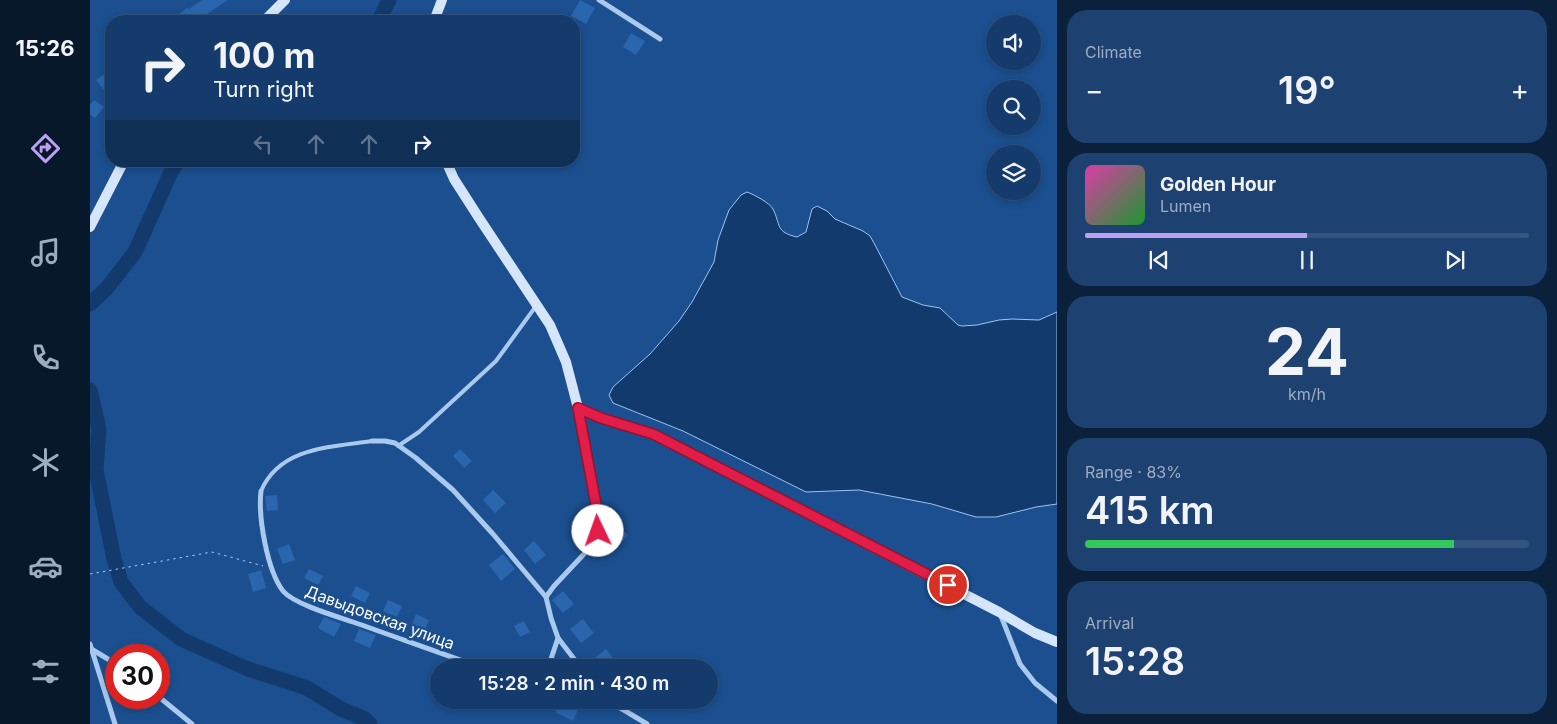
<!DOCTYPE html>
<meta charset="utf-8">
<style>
:root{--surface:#143b6b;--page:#1d4271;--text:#f1f3f6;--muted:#9dadc1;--line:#33557e;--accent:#bca0f2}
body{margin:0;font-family:Inter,sans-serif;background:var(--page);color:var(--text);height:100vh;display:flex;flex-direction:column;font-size:19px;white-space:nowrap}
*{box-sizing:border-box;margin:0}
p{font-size:16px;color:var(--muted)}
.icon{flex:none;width:28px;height:28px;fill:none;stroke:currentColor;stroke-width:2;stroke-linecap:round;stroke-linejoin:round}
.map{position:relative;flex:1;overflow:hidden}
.details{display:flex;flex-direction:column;gap:10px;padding:10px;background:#0b203b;width:500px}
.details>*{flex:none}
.guide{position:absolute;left:15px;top:15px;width:475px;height:152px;border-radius:20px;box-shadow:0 2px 8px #0003,0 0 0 1px var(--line);background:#143b6b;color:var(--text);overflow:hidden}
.buttons{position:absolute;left:896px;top:15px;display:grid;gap:10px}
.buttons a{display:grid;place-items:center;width:55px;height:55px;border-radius:50%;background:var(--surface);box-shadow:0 2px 8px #0003,0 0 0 1px var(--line);font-size:25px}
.speed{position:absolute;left:15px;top:644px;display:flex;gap:10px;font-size:25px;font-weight:700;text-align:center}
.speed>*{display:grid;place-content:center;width:65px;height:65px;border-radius:50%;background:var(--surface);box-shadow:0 2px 8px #0003,0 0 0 1px var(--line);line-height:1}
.speed .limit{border:8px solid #d22;background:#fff;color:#111}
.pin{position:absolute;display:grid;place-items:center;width:42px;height:42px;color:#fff;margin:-21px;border:2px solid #fff;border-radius:50%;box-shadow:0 1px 5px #0007}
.me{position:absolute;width:55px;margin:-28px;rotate:357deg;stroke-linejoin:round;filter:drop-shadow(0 0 4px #0008)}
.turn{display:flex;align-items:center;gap:18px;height:105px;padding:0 25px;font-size:22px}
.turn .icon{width:65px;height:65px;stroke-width:2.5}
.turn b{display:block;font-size:35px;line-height:42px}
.lanes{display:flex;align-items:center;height:48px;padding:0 25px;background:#0003;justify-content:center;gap:25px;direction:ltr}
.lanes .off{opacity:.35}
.big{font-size:38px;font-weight:600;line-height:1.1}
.details .tile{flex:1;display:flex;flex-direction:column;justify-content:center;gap:8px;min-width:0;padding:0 18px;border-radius:20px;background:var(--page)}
.details .dial{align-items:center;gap:0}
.dial b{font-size:65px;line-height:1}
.song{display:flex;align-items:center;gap:15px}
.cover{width:60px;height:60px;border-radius:8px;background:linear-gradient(135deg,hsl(320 70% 55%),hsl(130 70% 35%))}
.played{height:5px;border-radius:2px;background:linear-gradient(90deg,var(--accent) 50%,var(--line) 50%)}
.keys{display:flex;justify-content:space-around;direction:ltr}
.heat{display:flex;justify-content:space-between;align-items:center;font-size:28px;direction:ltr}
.charge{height:8px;border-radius:4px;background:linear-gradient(90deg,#34c759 83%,var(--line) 0)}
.trip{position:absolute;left:340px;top:659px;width:288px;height:50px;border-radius:25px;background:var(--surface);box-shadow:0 2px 8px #0003,0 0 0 1px var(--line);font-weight:600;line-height:50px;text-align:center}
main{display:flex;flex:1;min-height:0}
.menu{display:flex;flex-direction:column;width:90px;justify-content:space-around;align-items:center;background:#08182b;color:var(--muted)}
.menu .icon{width:35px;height:35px}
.menu .current{color:var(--accent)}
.menu b{font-size:22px;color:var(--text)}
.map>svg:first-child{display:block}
.water{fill:#123a6d;stroke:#9cc4f0}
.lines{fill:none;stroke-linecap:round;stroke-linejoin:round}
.river{stroke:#123a6d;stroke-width:15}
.building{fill:#2a66ad}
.path{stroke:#a9c9ee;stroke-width:1;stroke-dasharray:2.5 4;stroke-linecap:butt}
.lane{stroke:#a9c9ee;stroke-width:4}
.street{stroke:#a9c9ee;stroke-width:5}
.secondary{stroke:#d6e6fa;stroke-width:10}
.route-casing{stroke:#92132f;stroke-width:12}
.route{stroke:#e11d48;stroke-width:9}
.labels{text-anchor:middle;stroke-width:5;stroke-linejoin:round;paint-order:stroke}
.street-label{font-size:16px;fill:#fff;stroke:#1b4f8f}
</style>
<main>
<nav class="menu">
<b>15:26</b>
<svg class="icon current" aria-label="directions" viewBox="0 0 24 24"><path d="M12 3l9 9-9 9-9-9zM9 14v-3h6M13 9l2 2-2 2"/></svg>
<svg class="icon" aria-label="music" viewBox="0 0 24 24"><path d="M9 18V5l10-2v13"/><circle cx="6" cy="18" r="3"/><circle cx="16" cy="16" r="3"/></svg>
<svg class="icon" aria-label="phone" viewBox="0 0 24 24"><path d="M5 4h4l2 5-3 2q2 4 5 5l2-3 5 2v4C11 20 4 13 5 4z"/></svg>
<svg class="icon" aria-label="climate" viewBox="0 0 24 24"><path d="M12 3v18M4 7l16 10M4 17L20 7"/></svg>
<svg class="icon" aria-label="car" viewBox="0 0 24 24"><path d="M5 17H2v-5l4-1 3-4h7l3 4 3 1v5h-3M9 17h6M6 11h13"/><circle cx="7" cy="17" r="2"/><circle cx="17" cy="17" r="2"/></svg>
<svg class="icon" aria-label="filters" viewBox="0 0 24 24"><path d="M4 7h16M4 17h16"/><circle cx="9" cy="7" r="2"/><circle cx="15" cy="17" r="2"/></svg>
</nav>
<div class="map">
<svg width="967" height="724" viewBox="0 0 967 724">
<rect width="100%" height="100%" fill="#1b4f8f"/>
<path class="water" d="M657,192C663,194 680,203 683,209C691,225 685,232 707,237L716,232L722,209L727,206L737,211L745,219L773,231L780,236L784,243L812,297L833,305L850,308L868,325L872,326L887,325L909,320L922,319L949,320L967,312V504L946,507L906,517H886L842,504L769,490L716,492L593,431L523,403L519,395L523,387L560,354L589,321L602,302L624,262L628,240L639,210L651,195Z"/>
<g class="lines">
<g class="river">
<polyline points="289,21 299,0"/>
<polyline points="0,304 17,288 45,252 81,172 88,161"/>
<polyline points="0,390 9,429 6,470 24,559 31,582 50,607 91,639 158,669 217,688 251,709 275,719 280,724"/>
</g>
</g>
<g class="building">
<polygon points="112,0 138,0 106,21 80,21 97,8 99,9"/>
<polygon points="490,0 505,8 496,24 481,16"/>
<polygon points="541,33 555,41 546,55 533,47"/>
<polygon points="18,71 21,75 21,87 15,91 6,80"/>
<polygon points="4,100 14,107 5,118 0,114 0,105"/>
<polygon points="370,449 382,461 374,468 363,456"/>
<polygon points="403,490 416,503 405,513 393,500"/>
<polygon points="187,495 188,510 177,511 175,496"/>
<polygon points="523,522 538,535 527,548 512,535"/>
<polygon points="444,541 456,555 445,564 434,550"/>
<polygon points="199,544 205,560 193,564 187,549"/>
<polygon points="413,554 425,569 411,581 399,565"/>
<polygon points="219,569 233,576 228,585 214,578"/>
<polygon points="171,570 176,588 163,592 158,574"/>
<polygon points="266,586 280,593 275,603 261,596"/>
<polygon points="473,591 484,604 473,613 462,600"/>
<polygon points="298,600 312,606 307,617 293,611"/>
<polygon points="326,614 339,620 335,629 322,624"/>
<polygon points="234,617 251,624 244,637 228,628"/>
<polygon points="493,619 504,633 491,643 480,629"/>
<polygon points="434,621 440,632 430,637 424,626"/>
<polygon points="269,629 286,635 280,648 264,641"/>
<polygon points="516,649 526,662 520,668 512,668 505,658"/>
<polygon points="412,700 440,700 437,710"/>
<polygon points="471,700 480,700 490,705 483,721 465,712"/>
</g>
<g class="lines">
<polyline class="path" points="0,574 122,552 173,566"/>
<g class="lane">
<polyline points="308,446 329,432 406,361 446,306"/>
<path d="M171,491C190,447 241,447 282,441"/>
</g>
<g class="street">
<polyline points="509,0 570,39"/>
<polyline points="282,441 295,441 305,443 326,458 363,490 403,534 456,597 461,618 468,638"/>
<path d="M171,491C168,517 177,570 193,591C204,604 245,616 263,622C306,637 349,653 393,668"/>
<polyline points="456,597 464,586 494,554 503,542 508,531 507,510 488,408"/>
<polyline points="911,616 930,664 945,683 967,701"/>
<polyline points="0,644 25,724"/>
<polyline points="3,650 26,664"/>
<polyline points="458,668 468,638 491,668"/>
<polyline points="69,697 102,724"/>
<polyline points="517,700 557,724"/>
</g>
<g class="secondary">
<polyline points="174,21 195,0"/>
<polyline points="344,21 352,0"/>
<polyline points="356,161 364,179 389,218 460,325 476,362 488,408 511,418 563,434 909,612 945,633 967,642"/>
<polyline points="0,227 34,161"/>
</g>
</g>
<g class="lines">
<g class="route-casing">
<polyline id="route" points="508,531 507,510 488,408 511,418 563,434 858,585"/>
</g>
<use href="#route" class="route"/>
</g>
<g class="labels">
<g class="street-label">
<text transform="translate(290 617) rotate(20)" y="6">Давыдовская улица</text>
</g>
</g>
</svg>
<div class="buttons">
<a><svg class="icon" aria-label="sound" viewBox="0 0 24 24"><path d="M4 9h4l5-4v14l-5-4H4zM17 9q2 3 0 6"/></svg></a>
<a><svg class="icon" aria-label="search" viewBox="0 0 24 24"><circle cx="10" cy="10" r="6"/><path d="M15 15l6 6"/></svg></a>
<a><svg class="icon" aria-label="layers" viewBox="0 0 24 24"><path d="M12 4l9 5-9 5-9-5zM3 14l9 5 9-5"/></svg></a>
</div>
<div class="speed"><div class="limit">30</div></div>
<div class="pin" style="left:858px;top:585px;background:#d93025"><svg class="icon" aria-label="arrive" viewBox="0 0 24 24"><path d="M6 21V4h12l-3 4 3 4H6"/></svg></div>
<svg class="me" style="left:508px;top:531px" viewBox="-20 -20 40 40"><circle r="19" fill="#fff"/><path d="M0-13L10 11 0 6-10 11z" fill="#e11d48"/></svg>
<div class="trip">15:28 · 2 min · 430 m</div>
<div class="guide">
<div class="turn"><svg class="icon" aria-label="right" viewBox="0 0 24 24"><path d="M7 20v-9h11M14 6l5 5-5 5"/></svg><div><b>100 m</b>Turn right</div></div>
<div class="lanes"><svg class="icon off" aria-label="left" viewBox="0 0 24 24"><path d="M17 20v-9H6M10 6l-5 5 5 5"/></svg><svg class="icon off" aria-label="ahead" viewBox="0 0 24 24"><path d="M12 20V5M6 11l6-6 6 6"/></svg><svg class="icon off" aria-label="ahead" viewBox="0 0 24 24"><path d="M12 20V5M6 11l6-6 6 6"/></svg><svg class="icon" aria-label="right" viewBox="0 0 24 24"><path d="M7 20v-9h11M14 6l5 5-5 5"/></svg></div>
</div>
</div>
<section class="details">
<div class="tile"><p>Climate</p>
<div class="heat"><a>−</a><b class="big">19°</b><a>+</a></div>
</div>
<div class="tile">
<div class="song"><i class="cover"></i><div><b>Golden Hour</b><p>Lumen</p></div></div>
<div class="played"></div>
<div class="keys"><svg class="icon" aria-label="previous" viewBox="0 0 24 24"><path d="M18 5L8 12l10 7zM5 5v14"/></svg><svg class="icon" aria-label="pause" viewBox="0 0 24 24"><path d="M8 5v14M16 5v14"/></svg><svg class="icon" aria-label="next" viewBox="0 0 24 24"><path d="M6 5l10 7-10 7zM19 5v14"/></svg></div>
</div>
<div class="tile dial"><b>24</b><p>km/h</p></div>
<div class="tile"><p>Range · 83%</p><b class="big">415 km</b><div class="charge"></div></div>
<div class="tile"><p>Arrival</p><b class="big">15:28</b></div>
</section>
</main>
